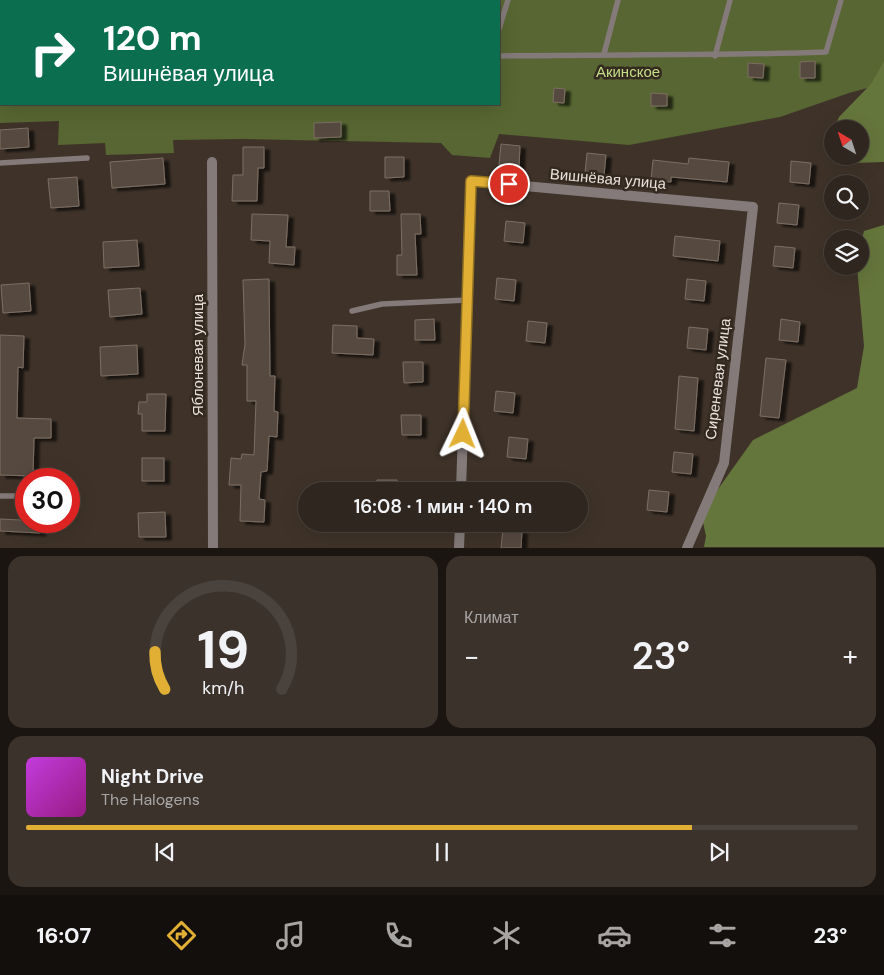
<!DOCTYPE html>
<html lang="ru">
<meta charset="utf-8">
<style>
:root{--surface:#2f261f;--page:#3b322c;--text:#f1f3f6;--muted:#a7a5a4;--line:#4a433d;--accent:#e1af34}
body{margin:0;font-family:"DM Sans",sans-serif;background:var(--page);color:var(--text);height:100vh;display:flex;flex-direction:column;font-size:19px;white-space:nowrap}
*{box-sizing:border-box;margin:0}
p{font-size:16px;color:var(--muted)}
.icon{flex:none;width:28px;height:28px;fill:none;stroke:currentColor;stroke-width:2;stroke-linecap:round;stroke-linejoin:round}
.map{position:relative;height:548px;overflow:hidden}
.details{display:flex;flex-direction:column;gap:8px;padding:8px;background:#1a1511;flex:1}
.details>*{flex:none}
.guide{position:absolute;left:0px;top:0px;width:500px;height:105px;box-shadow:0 5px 20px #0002,0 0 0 1px var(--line);background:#0b6e4f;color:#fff;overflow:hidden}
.needle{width:32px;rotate:321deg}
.buttons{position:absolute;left:824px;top:120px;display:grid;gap:10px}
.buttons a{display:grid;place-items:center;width:45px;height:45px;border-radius:50%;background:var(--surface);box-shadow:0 5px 20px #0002,0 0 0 1px var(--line);font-size:25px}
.speed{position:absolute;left:15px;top:468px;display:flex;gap:10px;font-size:25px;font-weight:700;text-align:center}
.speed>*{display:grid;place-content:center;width:65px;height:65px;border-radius:50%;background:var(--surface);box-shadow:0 5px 20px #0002,0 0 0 1px var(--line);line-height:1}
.speed .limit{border:8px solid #d22;background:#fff;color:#111}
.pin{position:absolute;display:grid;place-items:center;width:42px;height:42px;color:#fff;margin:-21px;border:2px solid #fff;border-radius:50%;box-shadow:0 1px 5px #0007}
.me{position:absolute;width:55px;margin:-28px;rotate:2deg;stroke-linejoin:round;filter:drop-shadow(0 0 4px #0008)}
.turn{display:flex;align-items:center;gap:18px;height:105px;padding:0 20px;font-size:22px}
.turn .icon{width:65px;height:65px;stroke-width:2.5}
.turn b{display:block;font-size:35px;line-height:42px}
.big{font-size:38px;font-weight:600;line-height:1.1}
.details .card{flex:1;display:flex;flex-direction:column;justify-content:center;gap:8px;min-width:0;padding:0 18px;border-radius:15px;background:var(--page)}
.details .dial{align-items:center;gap:0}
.dial svg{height:130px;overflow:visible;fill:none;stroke:var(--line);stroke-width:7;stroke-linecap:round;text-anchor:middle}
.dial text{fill:var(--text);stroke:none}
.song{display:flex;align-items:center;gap:15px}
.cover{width:60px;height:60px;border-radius:8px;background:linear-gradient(135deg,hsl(290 70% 55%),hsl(310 70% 35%))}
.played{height:5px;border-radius:2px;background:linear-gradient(90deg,var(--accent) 80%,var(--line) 80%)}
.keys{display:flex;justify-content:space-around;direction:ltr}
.heat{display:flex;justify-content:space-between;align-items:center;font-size:28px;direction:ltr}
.details .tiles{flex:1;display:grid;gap:8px;grid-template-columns:1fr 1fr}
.card:last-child{grid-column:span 2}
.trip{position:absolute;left:298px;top:482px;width:290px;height:50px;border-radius:25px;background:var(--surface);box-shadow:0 5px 20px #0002,0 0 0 1px var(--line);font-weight:600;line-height:50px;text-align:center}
.tab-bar{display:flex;height:80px;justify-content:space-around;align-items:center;background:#130f0c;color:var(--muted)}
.tab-bar .icon{width:35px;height:35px}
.tab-bar .on{color:var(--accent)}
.tab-bar b{font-size:22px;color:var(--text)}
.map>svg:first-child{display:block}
.green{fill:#576632;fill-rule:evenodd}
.forest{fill:#65763c}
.building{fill:#574a40;stroke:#7c6e63;filter:url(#shadow)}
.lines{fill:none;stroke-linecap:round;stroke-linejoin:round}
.service{stroke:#837a79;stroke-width:5.5}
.minor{stroke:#837a79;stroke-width:10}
.route-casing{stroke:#927222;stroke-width:12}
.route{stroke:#e1af34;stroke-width:9}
.labels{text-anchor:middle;stroke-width:5;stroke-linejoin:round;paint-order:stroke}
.park-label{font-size:15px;fill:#c3de88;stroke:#34291f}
.street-label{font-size:15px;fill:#eae2dc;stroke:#34291f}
</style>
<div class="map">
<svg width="884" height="548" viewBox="0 0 884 548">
<defs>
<filter id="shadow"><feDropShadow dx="5.5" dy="3" stdDeviation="1" flood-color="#0009"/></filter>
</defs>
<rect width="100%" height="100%" fill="#3f3329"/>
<path class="green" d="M0,0H884V81L882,84L849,93L780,117L629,145L499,134L490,158L452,155L441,143L241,139L173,140L174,153L106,155L105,143L58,145L59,121L0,123ZM1,1H499V104H1Z"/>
<g class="forest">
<polygon points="884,61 884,162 852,163 854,156 860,156 860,129 844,129 836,124 839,117 871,84"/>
<polygon points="884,225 884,547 704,547 706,536 701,513 753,440 857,388 864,346 857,266 860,266 860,246 864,231"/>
</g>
<g class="building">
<polygon points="815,61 815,78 800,78 800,62"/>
<polygon points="748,63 764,64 763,78 748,77"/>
<polygon points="554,88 565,89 564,103 553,102"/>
<polygon points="651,93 667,94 667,106 651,106"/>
<polygon points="341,122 341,137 314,138 314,123"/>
<polygon points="28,128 29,147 0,149 0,130"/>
<polygon points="501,144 520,146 519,167 499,165"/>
<polygon points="243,147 264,147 264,168 258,168 257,201 232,201 233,175 243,175"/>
<polygon points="587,153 606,155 604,175 585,173"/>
<polygon points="385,157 404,157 404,177 385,178"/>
<polygon points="163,158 165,184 112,188 110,162"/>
<polygon points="689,158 729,162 727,182 671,177 671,182 651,180 653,160 688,164"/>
<polygon points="791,161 811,163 809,184 790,182"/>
<polygon points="77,177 79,206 51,208 48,179"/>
<polygon points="370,191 389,191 390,211 370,211"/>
<polygon points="779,203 799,205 797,225 777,223"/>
<polygon points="252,214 288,215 286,247 295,247 294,265 269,263 270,241 251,240"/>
<polygon points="401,214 420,214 421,234 415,234 417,275 397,275 397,255 402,255"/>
<polygon points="506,221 525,223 523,243 504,241"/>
<polygon points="675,236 720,241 718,261 673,256"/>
<polygon points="137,240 139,266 104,268 103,242"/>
<polygon points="775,246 795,248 793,268 773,266"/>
<polygon points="497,278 516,280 514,301 495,299"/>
<polygon points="269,279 270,376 275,376 274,411 278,412 277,437 269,436 267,471 261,472 259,499 265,500 264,522 240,521 241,485 229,485 231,458 241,459 242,454 254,455 256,401 247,401 247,365 242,365 245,344 243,280"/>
<polygon points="687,279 706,281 704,301 685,299"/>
<polygon points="29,283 31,311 3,313 1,285"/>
<polygon points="140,288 142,314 110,317 108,290"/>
<polygon points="434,319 435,340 415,340 415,320"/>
<polygon points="781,319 800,322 798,342 779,340"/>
<polygon points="528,321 547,323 545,343 526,341"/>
<polygon points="333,325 357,326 357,338 374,339 373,355 332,353"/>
<polygon points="689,327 708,329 706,350 687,348"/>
<polygon points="0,335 24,336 23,368 18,367 17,418 51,419 51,438 34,438 33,476 0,475"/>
<polygon points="137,345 138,374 101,376 100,347"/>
<polygon points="766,358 786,360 779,418 760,416"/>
<polygon points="403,362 423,362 423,382 404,383"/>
<polygon points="679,376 698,378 694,431 675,429"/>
<polygon points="496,391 515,393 513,413 494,411"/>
<polygon points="147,394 166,394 165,431 142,431 142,414 138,414 139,402 147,402"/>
<polygon points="401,415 421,415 421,435 402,435"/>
<polygon points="509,437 528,439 526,459 507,457"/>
<polygon points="674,452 693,454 691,474 672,472"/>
<rect x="142" y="458" width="22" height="23"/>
<polygon points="377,480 397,480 397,491 378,491"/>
<polygon points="649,490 669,492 667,512 647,510"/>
<polygon points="165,512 166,537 139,537 138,513"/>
<polygon points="0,519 40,521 40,533 0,531"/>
<polygon points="503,529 522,531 521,548 501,548"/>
</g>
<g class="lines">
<g class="service">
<polyline points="96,0 96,1"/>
<polyline points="198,0 198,1"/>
<polyline points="297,0 297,1"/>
<polyline points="399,0 399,1"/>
<polyline points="499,29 508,0"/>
<polyline points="604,54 618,0"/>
<path d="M499,56C608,54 717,56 826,52L841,0"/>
<polyline points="715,56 730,0"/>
<polyline points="0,65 1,65"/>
<polyline points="0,163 87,158"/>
<polyline points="352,311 382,304 467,300"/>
<polyline points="0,496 26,496"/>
</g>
<g class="minor">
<polyline points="212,162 213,548"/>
<polyline points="461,491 471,181 753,207 724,463 687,548"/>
<polyline points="459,548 460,524"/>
</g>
</g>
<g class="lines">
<g class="route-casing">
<polyline id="route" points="463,434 471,181 509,184"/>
</g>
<use href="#route" class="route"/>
</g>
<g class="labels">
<g class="park-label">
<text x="628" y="77">Акинское</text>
</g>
<g class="street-label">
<text transform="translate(608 179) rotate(5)" y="5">Вишнёвая улица</text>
<text transform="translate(198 355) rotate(-90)" y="5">Яблоневая улица</text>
<text transform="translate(718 379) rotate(-83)" y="5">Сиреневая улица</text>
</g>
</g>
</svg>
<div class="buttons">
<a><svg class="needle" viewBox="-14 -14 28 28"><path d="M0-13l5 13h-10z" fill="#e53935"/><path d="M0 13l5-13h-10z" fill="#a7a5a4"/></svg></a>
<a><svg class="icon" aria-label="search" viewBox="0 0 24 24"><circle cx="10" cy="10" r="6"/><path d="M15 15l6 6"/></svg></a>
<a><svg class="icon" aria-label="layers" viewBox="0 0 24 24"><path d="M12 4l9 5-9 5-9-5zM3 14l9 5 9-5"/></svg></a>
</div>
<div class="speed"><div class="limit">30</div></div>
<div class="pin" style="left:509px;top:184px;background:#d93025"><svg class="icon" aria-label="arrive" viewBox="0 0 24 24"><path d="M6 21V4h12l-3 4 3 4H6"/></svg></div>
<svg class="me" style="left:463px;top:434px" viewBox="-20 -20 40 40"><path d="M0-17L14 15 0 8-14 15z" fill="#e1af34" stroke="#fff" stroke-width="4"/></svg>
<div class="trip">16:08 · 1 мин · 140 m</div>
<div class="guide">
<div class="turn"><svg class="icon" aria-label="right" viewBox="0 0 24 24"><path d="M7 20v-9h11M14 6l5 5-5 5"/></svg><div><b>120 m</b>Вишнёвая улица</div></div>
</div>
</div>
<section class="details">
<div class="tiles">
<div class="card dial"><svg viewBox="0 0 100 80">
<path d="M14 69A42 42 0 1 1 86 69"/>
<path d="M14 69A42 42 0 0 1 8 46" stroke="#e1af34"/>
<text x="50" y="56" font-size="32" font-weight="700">19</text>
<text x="50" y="72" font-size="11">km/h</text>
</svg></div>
<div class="card"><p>Климат</p>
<div class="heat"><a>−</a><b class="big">23°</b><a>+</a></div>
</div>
<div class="card">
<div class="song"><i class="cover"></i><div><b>Night Drive</b><p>The Halogens</p></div></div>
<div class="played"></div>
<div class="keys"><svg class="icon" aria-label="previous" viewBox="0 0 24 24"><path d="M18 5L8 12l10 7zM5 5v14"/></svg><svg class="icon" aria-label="pause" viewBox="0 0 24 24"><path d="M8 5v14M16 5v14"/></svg><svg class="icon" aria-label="next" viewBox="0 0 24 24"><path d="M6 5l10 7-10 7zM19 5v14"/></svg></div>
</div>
</div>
</section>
<nav class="tab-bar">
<b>16:07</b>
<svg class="icon on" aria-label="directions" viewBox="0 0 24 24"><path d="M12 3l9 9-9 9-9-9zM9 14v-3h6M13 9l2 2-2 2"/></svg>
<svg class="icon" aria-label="music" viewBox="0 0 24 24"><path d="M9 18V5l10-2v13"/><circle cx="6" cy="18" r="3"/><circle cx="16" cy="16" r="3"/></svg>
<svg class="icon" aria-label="phone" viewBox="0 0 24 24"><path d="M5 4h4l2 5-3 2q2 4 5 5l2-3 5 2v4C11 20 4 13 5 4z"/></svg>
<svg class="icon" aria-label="climate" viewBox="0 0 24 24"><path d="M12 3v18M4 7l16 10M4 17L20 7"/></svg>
<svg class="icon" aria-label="car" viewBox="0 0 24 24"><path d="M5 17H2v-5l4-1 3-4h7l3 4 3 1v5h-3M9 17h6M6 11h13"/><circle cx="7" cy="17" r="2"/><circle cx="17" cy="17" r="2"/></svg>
<svg class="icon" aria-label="filters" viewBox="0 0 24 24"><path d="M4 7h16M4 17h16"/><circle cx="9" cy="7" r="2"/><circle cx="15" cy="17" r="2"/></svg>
<b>23°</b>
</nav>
